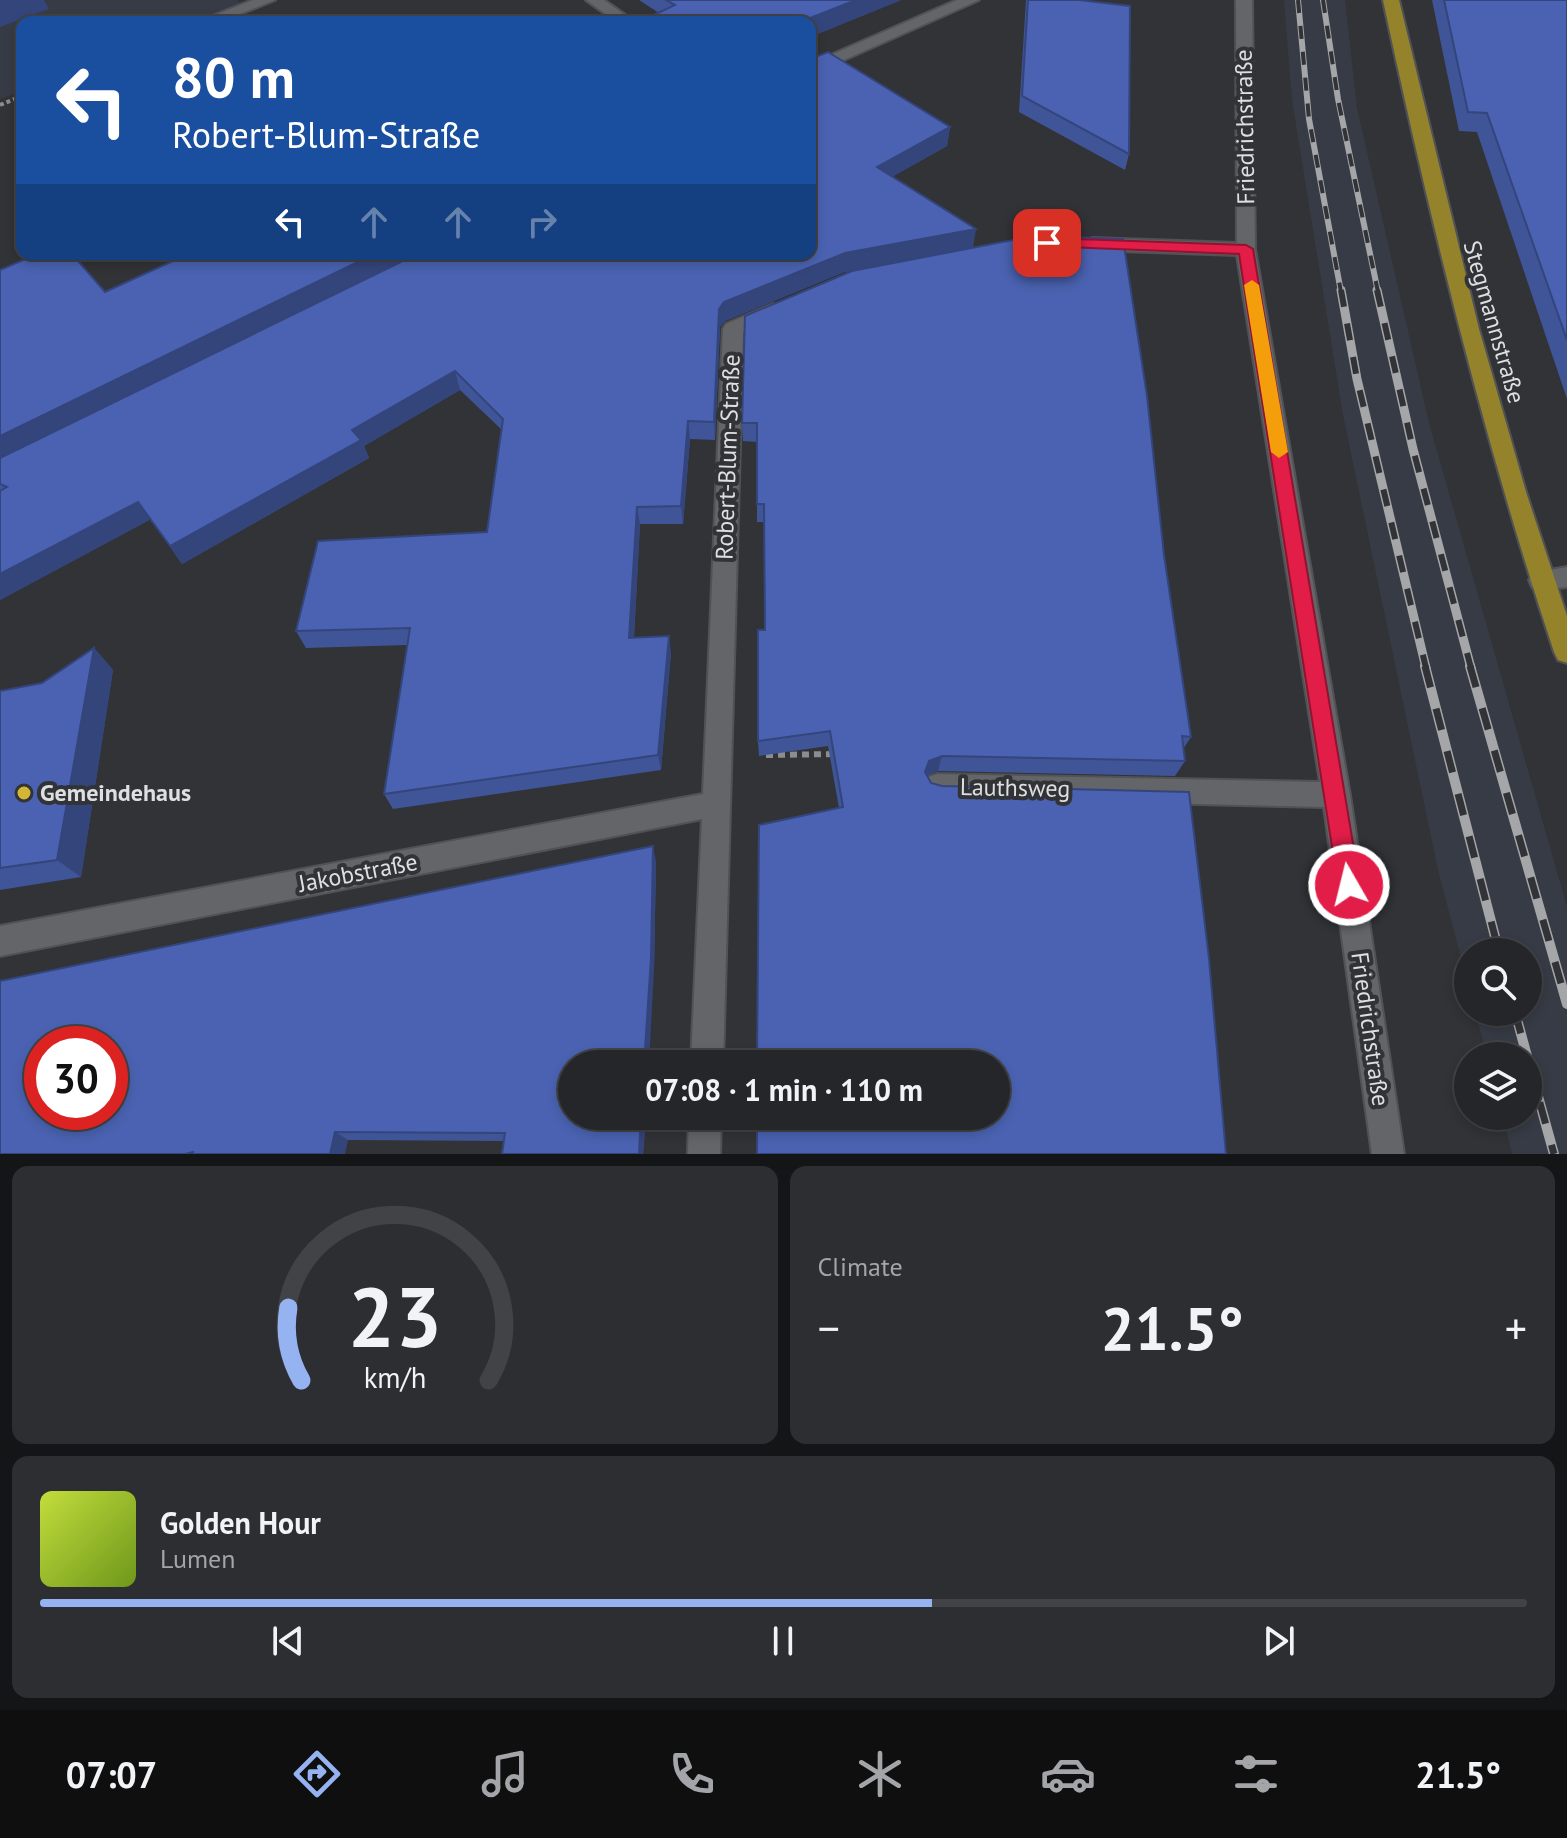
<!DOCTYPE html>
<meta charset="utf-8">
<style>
:root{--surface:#252629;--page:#2d2e31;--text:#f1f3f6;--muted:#a3a5a8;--line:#424346;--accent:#95b2f1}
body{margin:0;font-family:"PT Sans",sans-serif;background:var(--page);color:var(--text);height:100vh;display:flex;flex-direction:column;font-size:30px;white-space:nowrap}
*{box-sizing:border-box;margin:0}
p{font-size:26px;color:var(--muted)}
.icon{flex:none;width:44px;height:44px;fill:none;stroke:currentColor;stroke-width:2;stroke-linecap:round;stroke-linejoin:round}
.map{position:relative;height:1154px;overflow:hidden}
.drawer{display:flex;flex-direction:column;gap:12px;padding:12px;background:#141517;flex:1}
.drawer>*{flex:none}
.guide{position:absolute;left:16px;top:16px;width:800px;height:244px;border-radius:16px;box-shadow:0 4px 12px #0003,0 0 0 2px var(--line);background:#1a4fa0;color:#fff;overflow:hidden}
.fabs{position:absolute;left:1454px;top:938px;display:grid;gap:16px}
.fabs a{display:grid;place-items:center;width:88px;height:88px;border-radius:50%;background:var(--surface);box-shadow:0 4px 12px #0003,0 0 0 2px var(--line);font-size:40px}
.speed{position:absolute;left:24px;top:1026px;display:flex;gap:16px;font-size:40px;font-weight:700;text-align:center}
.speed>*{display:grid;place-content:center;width:104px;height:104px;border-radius:50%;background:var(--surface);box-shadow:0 4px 12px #0003,0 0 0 2px var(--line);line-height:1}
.speed .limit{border:12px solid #d22;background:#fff;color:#111}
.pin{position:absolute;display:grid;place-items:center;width:68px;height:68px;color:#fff;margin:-34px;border-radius:16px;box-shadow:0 4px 12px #0006}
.me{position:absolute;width:88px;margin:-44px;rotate:352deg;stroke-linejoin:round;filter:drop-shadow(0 0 6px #0008)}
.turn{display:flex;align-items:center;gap:28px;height:168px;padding:0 24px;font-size:36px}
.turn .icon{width:104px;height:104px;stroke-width:2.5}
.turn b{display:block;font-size:56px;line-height:68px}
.lanes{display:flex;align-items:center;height:76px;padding:0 24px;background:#0003;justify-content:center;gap:40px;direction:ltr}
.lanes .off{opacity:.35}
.big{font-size:60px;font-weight:700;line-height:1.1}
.drawer .card{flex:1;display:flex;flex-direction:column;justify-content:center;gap:12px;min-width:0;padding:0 28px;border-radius:16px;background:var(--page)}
.drawer .dial{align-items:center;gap:0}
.dial svg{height:208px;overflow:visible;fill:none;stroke:var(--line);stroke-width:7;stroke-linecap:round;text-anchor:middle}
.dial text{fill:var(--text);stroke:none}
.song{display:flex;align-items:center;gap:24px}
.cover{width:96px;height:96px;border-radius:12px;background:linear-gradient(135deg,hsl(70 70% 55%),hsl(80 70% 35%))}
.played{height:8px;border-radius:4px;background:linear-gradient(90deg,var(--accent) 60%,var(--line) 60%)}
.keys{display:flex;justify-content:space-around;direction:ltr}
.heat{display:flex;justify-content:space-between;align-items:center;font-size:44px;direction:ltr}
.drawer .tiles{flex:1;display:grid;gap:12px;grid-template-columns:1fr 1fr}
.card:last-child{grid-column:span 2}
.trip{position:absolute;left:558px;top:1050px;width:452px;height:80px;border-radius:40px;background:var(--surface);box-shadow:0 4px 12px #0003,0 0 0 2px var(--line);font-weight:700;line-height:80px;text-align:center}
.dock{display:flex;height:128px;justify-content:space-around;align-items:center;background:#0f0f10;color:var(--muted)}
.dock .icon{width:56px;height:56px}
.dock .on{color:var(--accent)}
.dock b{font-size:36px;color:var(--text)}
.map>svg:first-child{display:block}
.built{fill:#373b45}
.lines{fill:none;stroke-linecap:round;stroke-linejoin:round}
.minor-casing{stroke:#505255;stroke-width:4}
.major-casing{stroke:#505255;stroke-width:4}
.path-far1{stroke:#8b8d90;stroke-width:4;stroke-dasharray:4 3;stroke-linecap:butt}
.path{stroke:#8b8d90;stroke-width:6;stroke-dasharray:7 5;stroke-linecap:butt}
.minor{fill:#636569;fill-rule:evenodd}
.major{fill:#94832a;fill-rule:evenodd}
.rail-far2-casing{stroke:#a4a6a8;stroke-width:6}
.rail-far1-casing{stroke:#a4a6a8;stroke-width:9}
.rail-casing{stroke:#a4a6a8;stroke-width:10}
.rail-far2{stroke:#313337;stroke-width:4;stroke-dasharray:13;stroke-linecap:butt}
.rail-far1{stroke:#313337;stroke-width:6;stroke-dasharray:17;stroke-linecap:butt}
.rail{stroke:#313337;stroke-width:7;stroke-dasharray:22;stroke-linecap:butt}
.wall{fill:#405498}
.shaded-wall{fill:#34457c}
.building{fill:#4a62b1;stroke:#34457c;stroke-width:2;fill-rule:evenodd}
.route{fill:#e11d48;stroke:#92132f;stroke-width:2}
.slow{fill:#f59e0b}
.poi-dot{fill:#d4b635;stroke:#313337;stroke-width:3}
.labels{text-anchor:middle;stroke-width:8;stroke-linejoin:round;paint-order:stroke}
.street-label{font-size:24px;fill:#dedfe1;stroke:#313337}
.poi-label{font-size:24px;font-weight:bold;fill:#dedfe1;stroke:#313337;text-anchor:start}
</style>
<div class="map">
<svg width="1567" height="1154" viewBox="0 0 1567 1154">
<rect width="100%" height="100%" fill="#313337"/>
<g class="built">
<polygon points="0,0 237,0 244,6 198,22 22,22 22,91 0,99"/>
<polygon points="1284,0 1345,0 1357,108 1429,423 1567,907 1567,1154 1512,1154 1503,1116 1528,1116 1528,1056 1487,1056 1475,1012 1528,1012 1528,952 1468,952 1468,984 1438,870 1343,415 1292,100"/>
</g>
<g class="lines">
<g class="minor-casing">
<g id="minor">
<polygon points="253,0 275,0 220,22 197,22"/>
<polygon points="586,0 604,0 635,22 617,22"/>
<polygon points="957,0 979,0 810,75 810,64"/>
<polygon points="1236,0 1252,0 1255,249 1350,795 1404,1154 1372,1154 1324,807 938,798 928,795 924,786 928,777 938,774 1320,782 1237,255 1092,250 1083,244 1092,238 1237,243"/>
<polygon points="773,304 780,306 783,311 780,316 743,333 723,1064 691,1064 702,819 0,956 0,926 703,794 723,329 726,324"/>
<polygon points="1567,567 1567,587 1541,590 1532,587 1529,580 1532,573"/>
<polygon points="689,1116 721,1116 720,1154 688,1154"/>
</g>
</g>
<g class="major-casing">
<path id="major" d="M1383,0H1399L1479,329L1526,492L1567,616V663L1558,660L1554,652C1483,438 1430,220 1383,0Z"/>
</g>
<polyline class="path-far1" points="0,105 22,96"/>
<polyline class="path" points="766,755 836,754"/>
<use href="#minor" class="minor"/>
<use href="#major" class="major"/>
<g class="rail-far2-casing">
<g id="rail-far2">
<polyline points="1298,0 1309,119 1341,292"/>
<polyline points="1323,0 1338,99 1378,292"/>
</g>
</g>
<g class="rail-far1-casing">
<g id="rail-far1">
<polyline points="1341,290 1357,379 1426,668"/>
<polyline points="1377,290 1413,449 1471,668"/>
</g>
</g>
<g class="rail-casing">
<g id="rail">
<polyline points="1425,666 1499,952"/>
<polyline points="1470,666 1567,1004"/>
<polyline points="1515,1012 1527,1056"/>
<polyline points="1528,1060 1554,1154"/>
</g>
</g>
<use href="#rail-far2" class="rail-far2"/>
<use href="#rail-far1" class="rail-far1"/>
<use href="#rail" class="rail"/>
</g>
<g class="wall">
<polygon points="639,0 901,0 810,37 659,13"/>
<polygon points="1026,0 1079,0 1129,154 1125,170 1019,112"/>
<polygon points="1432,0 1567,0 1567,399 1477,132 1459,131"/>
<polygon points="810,41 811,42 811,59 950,127 947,146 893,176 973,248 1164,555 1191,737 1183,749 1185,761 1175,776 938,771 839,808 828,746 759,756 758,741 765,630 764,522 757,522 757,442 743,441 742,423 852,271 844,272 725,321 720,327 715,440 690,439 683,524 640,524 634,638 671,652 661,770 393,809 384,794 407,645 306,648 296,631 487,532 502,430 460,390 364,446 369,458 182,564 151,519 0,600 0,270 105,292 810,254"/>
<polygon points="94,648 113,670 81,877 0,890 0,691 42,683"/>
<polygon points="656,861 654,970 572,1116 646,1116 643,1154 502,1154 504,1141 348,1140 0,1154"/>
</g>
<g class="shaded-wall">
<polygon points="0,0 44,0 49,9 0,27"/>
<polygon points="856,0 901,0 810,37 810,22 800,22"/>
<polygon points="950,127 947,146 876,186 877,167"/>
<polygon points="976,229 973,248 844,272 725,321 720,327 715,440 714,422 719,309 724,302 845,253"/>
<polygon points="374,254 419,254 0,462 0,436"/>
<polygon points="455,371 460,390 364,446 369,458 182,564 170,546 352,430"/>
<polygon points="688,421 690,439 683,524 681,506"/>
<polygon points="138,502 151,519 0,600 0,574"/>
<polygon points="637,507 640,524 633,655 629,638"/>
<polygon points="669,636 671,652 661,770 658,755"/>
<polygon points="94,648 113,670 81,877 57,860"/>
<polygon points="942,756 938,771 925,776 925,772 929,761"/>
<polygon points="653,846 656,861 654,970 649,1064 644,1064"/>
<polygon points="641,1116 646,1116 643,1154 639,1154"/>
<polygon points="335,1132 348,1140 345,1154 330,1154"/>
</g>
<g class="building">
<polygon points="666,0 856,0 800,22 639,22 675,5"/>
<polygon points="1028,0 1079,0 1130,6 1129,154 1022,96"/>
<polygon points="1444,0 1567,0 1567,340 1487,113 1468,112"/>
<polygon points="828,52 950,127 877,167 976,229 845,253 724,302 719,309 714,422 688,421 681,506 637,507 629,638 669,636 658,755 384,794 410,628 296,631 318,541 487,532 503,419 455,371 352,430 361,440 170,546 138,502 0,574 0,491 7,487 0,484 0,458 417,254 810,254 810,59"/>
<polygon points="1034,236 1123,239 1147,396 1164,555 1191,737 1182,736 1185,761 942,756 929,761 925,772 931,783 942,786 1189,792 1209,959 1226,1154 757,1154 757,1116 996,1116 996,1064 757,1064 759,825 843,807 830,731 758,741 758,630 765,630 764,504 757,504 757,423 742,423 745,316 852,271"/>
<polygon points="37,254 72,254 105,292 188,254 374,254 0,436 0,270"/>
<polygon points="94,648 57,860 0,868 0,691 42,683"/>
<path d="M653,846L651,958L644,1064H572V1116H641L639,1154H502L505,1133L335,1132L330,1154H193V1152L185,1154H0V981ZM42,1044H110V1112H42Z"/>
</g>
<polygon class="route" points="1047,238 1246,245 1253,249 1360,885 1356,892 1349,895 1341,892 1338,885 1239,254 1042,246 1040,243"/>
<polygon class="slow" points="1252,280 1259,285 1288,452 1279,458 1271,452 1244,285"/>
<circle class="poi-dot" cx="24" cy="793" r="8"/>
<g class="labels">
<g class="street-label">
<text transform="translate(1245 127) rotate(-91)" y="8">Friedrichstraße</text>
<text transform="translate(1494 322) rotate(74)" y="8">Stegmannstraße</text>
<text transform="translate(728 457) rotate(-88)" y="8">Robert-Blum-Straße</text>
<text transform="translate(1015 788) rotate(1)" y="8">Lauthsweg</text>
<text transform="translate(358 873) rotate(-11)" y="8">Jakobstraße</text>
<text transform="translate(1370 1029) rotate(82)" y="8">Friedrichstraße</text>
</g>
<g class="poi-label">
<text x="40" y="801">Gemeindehaus</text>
</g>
</g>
</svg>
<div class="fabs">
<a><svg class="icon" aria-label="search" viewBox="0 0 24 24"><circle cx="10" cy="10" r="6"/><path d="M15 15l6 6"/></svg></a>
<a><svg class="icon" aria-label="layers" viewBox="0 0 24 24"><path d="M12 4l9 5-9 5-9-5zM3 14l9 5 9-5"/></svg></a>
</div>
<div class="speed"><div class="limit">30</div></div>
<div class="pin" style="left:1047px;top:243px;background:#d93025"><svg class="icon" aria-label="arrive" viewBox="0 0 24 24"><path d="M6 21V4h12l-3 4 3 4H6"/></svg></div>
<svg class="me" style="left:1349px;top:885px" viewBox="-20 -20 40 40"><circle r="17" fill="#e11d48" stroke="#fff" stroke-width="3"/><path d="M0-11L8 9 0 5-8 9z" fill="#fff"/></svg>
<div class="trip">07:08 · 1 min · 110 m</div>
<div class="guide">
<div class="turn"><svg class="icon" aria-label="left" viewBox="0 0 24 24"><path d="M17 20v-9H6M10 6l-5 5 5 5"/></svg><div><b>80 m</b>Robert-Blum-Straße</div></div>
<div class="lanes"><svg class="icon" aria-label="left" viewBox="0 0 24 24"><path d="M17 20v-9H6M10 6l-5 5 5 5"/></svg><svg class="icon off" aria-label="ahead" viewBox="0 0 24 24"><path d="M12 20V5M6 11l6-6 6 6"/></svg><svg class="icon off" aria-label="ahead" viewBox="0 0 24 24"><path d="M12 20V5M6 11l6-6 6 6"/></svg><svg class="icon off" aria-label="right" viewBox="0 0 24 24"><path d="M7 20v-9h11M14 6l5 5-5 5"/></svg></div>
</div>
</div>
<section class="drawer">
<div class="tiles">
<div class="card dial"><svg viewBox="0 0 100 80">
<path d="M14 69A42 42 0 1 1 86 69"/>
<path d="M14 69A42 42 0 0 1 9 41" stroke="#95b2f1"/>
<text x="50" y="56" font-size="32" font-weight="700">23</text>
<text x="50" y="72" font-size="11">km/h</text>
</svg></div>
<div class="card"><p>Climate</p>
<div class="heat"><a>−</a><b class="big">21.5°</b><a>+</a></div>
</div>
<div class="card">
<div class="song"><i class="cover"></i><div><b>Golden Hour</b><p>Lumen</p></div></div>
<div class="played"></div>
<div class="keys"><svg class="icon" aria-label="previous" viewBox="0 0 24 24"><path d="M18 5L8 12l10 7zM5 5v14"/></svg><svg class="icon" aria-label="pause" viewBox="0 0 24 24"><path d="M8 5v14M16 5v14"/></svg><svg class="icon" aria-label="next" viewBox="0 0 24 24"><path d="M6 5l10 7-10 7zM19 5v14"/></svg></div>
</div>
</div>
</section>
<nav class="dock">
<b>07:07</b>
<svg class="icon on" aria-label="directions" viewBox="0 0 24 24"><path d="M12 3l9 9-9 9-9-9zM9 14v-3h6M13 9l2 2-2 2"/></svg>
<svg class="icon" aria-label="music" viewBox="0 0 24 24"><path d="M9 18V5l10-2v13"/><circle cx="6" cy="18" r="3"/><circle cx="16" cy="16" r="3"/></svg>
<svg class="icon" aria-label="phone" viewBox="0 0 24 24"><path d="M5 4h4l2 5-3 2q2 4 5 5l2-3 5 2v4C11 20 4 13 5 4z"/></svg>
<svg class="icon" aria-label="climate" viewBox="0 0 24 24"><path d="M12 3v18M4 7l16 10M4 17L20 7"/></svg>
<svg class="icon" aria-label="car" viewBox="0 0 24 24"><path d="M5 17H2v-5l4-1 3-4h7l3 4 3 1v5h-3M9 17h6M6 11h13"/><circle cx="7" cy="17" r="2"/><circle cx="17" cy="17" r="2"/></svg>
<svg class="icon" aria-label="filters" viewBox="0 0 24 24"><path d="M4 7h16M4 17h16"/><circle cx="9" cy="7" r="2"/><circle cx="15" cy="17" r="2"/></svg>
<b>21.5°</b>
</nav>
